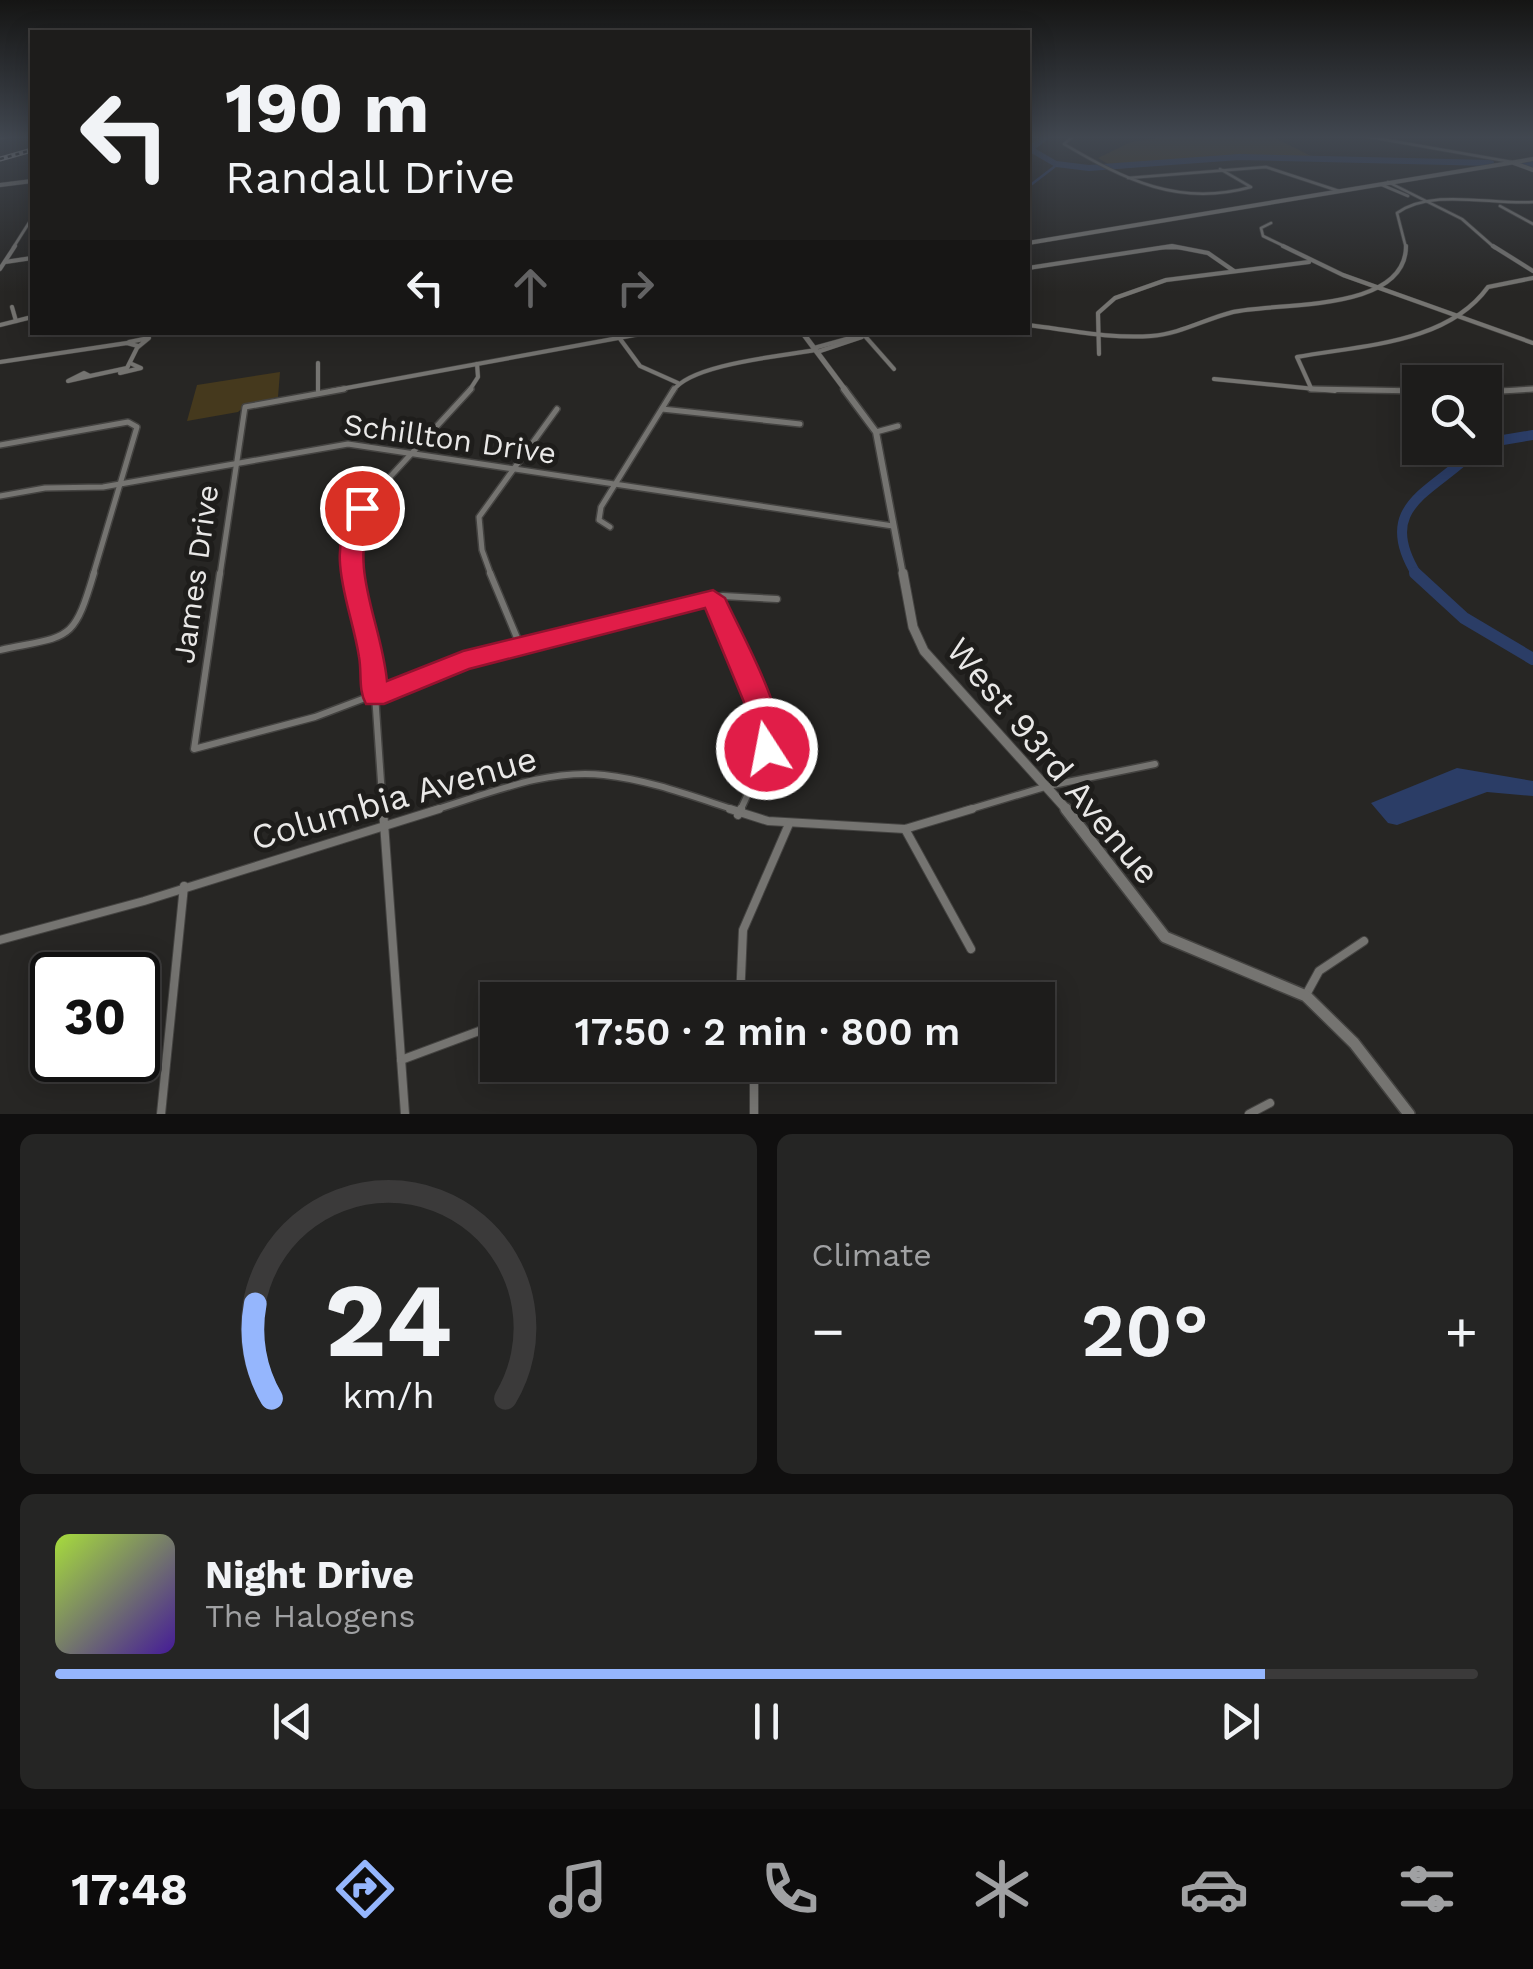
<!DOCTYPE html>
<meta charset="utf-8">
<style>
:root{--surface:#1d1c1b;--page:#252524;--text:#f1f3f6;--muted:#a0a1a3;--line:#3b3a3a;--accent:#95b6fd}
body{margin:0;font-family:"Work Sans",sans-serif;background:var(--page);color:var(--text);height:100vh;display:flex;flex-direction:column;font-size:38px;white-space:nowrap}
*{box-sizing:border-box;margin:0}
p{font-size:32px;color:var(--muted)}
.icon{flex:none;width:55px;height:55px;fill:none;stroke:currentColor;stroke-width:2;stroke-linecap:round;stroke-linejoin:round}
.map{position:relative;height:1114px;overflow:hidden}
.drawer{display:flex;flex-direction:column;gap:20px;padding:20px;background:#100f0f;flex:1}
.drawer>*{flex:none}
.hud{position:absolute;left:30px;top:30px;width:1000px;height:305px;border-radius:0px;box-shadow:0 5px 25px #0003,0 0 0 2px var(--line);background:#1d1c1b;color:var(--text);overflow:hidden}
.fabs{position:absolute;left:1402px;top:365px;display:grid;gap:20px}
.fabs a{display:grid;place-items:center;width:100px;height:100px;border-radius:0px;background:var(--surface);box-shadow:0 5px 25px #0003,0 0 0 2px var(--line);font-size:50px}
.speed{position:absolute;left:30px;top:952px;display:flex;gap:20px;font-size:50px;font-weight:700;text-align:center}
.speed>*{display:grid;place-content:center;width:130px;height:130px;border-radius:50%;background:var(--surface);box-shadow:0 5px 25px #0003,0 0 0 2px var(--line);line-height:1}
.speed .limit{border:5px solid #111;border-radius:15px;background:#fff;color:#111}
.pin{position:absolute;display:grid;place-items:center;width:85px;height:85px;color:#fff;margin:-42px;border:5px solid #fff;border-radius:50%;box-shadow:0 2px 10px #0007}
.me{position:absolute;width:110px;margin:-55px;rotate:349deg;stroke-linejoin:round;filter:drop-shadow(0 0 8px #0008)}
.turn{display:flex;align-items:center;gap:35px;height:210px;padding:0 30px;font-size:45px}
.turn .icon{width:130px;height:130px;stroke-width:2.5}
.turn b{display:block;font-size:70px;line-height:85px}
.lanes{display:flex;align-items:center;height:95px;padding:0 30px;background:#0003;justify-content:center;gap:50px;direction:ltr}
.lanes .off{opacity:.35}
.big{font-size:75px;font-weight:600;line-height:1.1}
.drawer .card{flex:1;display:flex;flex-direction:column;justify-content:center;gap:15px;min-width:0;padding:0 35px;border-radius:15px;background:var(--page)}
.drawer .dial{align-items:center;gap:0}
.dial svg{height:260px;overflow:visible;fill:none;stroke:var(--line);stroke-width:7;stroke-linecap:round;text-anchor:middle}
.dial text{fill:var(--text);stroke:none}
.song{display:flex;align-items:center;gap:30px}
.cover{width:120px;height:120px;border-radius:15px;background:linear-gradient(135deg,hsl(80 70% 55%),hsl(260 70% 35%))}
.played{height:10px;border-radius:5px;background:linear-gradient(90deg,var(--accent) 85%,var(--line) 85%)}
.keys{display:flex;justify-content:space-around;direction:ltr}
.heat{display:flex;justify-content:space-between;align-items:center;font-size:55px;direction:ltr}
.drawer .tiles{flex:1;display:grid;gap:20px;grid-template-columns:1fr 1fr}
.card:last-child{grid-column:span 2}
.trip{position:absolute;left:480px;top:982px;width:575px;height:100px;border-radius:0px;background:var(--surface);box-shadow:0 5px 25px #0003,0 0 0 2px var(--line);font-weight:600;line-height:100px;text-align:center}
.dock{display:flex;height:160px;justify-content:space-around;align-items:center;background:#0c0b0b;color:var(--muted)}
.dock .icon{width:70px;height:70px}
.dock .active{color:var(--accent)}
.dock b{font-size:45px;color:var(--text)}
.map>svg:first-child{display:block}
.green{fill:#45391d}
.water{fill:#2b3d66}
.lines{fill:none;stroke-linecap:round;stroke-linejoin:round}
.stream{stroke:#2b3d66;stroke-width:2.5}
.river-far2{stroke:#2b3d66;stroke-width:6}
.river-far1{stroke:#2b3d66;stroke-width:10}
.river{stroke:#2b3d66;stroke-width:12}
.street-far4-casing{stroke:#444341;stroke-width:4}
.street-far3-casing{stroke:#444341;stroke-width:5}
.street-far2-casing{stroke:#444341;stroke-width:8}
.street-far1-casing{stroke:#444341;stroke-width:9}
.street-casing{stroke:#444341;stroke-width:10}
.secondary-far4-casing{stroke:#444341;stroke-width:5}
.secondary-far3-casing{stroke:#444341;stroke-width:6}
.secondary-far2-casing{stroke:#444341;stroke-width:9}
.secondary-far1-casing{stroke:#444341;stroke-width:11}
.secondary-casing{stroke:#444341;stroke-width:14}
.street-far4{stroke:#757471;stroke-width:2.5}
.street-far3{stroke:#757471;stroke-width:4}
.street-far2{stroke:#757471;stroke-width:5}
.street-far1{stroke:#757471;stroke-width:6}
.street{stroke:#757471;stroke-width:8}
.secondary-far4{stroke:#757471;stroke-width:4}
.secondary-far3{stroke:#757471;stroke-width:5}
.secondary-far2{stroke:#757471;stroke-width:6}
.secondary-far1{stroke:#757471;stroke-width:9}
.secondary{stroke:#757471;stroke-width:11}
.rail-casing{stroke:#b4b3b2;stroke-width:5}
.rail{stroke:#1e1d1b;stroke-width:2.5;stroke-dasharray:4;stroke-linecap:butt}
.route{fill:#e11d48;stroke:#92132f;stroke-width:2.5}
.labels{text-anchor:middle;stroke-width:10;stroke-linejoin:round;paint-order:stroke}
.street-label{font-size:30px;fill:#e9e8e7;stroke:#1e1d1b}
.near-street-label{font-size:35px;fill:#e9e8e7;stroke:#1e1d1b}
</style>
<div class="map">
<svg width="1533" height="1114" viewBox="0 0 1533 1114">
<rect width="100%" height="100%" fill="#272624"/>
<g class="green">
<polygon points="1173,136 1271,136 1313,157 1213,159 1117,169 1098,158 1131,142"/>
<polygon points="280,372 278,397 247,404 238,412 187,421 197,385"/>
</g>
<polygon class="water" points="1457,768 1533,781 1533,796 1487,792 1397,825 1388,823 1371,803"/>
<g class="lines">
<polyline class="stream" points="1028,187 1058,164"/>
<g class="river-far2">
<polyline points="1047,136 1030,149 1056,164 1089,168 1239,157 1491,163"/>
<polyline points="1521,164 1533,164"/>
</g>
<g class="river-far1">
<polyline points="1485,443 1533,435"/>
<path d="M1417,575C1373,504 1435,492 1477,448"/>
</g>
<polyline class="river" points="1415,573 1464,618 1533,659"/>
<g class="street-far4-casing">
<g id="street-far4">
<path d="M1073,136L1064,144C1125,180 1179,207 1251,187L1220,169"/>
<polyline points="1364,136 1512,162"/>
<polyline points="0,138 10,136"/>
<polyline points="1128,178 1266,167 1339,191"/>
<polyline points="1388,182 1462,219 1495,248"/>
<polyline points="1382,185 1408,196"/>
<polyline points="1500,206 1533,224"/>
<polyline points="1271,223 1261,228 1263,236 1288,248"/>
<polyline points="13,248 32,218"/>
<polyline points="1157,248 1184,248"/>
<path d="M1406,248L1397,213C1433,188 1491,205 1533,202"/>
</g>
</g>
<g class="street-far3-casing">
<g id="street-far3">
<polyline points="1283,246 1343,275 1533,343"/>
<polyline points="1493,246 1533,271"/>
<polyline points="5,262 32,258"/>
<polyline points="1028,268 1172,246 1208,253 1234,271"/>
<polyline points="0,269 15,246"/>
<polyline points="12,307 16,321"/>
<polyline points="0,325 32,317"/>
<path d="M1028,325C1069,330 1110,339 1151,336C1180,334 1205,319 1233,312C1277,302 1406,313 1406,246"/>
<polyline points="615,332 640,366 678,383"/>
<polyline points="864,335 894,369"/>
<polyline points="129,342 149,338 138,347"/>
<polyline points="814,348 872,332"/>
<polyline points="817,352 862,337"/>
<polyline points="1099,354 1098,313 1115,298 1166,280 1309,262"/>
<polyline points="0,362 127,343 138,346 127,368 90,376"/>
<polyline points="318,363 318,391"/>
<polygon points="84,373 90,376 68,381"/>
<polyline points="120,373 141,368 132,364"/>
<polyline points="1214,379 1335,391"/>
<path d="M1311,388L1297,357C1362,345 1447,344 1488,287L1533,278"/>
<polyline points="330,391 651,332"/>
<polyline points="469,391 478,377 477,364"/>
<path d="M673,391C690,364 783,356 815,350"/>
<polyline points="1402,391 1420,391"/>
<polyline points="1497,391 1533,389"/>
</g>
</g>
<g class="street-far2-casing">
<g id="street-far2">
<polyline points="1311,389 1420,391"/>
<polyline points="1485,392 1533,389"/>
<polyline points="662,409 800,424"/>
<polyline points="876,432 898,426"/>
<polyline points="0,445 128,422 137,427 93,575"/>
<polyline points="0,496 45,488 103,487 348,444 893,526"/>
<polyline points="610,527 599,520 601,507 674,389"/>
<polyline points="220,575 245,407 344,389"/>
<polyline points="354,575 354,522 365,504 471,389"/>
<polyline points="491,575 482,550 479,517 557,409"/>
</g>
</g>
<g class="street-far1-casing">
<g id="street-far1">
<polyline points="220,573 194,749 315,717 463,661 666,607 723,596 777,599"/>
<polyline points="354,573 354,601 373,665 383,811"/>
<polyline points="490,573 520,645"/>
<path d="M713,598C751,687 787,716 740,811"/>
<path d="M0,650C70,635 73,644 94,573"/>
<path d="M431,811C485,795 547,768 604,775C650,780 694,797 738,811"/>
<polyline points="964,811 1048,786 1155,764"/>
</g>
</g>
<g class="street-casing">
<g id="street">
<polyline points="383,809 405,1114"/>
<polyline points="730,809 768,821 905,829 972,809"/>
<polyline points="738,815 741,809"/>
<polyline points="905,829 971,949"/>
<polyline points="0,940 144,901 439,809"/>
<polyline points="1307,993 1319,971 1364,941"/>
<polyline points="740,1000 743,930 789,824"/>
<polyline points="401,1060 498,1024"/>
<polyline points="754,1065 754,1114"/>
<polyline points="161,1114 184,886"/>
<polyline points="1249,1114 1270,1103"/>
</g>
</g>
<g class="secondary-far4-casing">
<g id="secondary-far4">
<polyline points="1514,163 1533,170"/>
<polyline points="0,185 32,181"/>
<polyline points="1028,243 1533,159"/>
</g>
</g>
<g class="secondary-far3-casing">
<polyline id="secondary-far3" points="802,332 846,391"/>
</g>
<g class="secondary-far2-casing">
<polyline id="secondary-far2" points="844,389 876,432 903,575"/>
</g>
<g class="secondary-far1-casing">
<polyline id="secondary-far1" points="903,573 913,627 924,651 1068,811"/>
</g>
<g class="secondary-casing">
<polyline id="secondary" points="1066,809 1165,937 1306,996 1354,1043 1409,1114"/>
</g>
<use href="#street-far4" class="street-far4"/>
<use href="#street-far3" class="street-far3"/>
<use href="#street-far2" class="street-far2"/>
<use href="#street-far1" class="street-far1"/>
<use href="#street" class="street"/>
<use href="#secondary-far4" class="secondary-far4"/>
<use href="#secondary-far3" class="secondary-far3"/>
<use href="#secondary-far2" class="secondary-far2"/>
<use href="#secondary-far1" class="secondary-far1"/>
<use href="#secondary" class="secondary"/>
<g class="rail-casing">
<polyline id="rail" points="0,159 32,150"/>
</g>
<use href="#rail" class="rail"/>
</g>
<linearGradient id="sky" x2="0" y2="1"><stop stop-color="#151514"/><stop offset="0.47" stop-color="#414750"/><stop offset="1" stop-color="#414750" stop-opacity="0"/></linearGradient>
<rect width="1533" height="292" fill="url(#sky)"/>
<path class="route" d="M362,501L372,508C348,572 381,619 387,681L463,651L713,590L725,598C740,632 794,724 777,757H757L751,719L705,608L469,669L384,704H366C358,690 362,673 359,657C351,604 323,556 354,503Z"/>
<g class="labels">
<g class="street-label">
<text transform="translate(450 439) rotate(8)" y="10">Schillton Drive</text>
<text transform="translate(196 574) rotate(-82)" y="10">James Drive</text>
</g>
<g class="near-street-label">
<text transform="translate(1053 761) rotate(50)" y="12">West 93rd Avenue</text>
<text transform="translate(394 798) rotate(-16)" y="12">Columbia Avenue</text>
</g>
</g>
</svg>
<div class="fabs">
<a><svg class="icon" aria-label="search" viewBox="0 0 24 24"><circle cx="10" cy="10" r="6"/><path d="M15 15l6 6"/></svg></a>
</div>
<div class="speed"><div class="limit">30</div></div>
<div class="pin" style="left:362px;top:508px;background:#d93025"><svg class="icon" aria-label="arrive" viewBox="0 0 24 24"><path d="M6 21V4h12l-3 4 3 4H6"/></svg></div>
<svg class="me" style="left:767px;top:749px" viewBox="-20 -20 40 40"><circle r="17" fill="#e11d48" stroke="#fff" stroke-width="3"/><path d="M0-11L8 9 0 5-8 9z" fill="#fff"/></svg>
<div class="trip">17:50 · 2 min · 800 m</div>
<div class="hud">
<div class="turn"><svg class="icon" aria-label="left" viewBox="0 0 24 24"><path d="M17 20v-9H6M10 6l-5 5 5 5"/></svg><div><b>190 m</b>Randall Drive</div></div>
<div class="lanes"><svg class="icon" aria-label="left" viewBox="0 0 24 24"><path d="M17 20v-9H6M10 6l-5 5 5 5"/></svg><svg class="icon off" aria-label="ahead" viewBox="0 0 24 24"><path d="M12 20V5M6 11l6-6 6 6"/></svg><svg class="icon off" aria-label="right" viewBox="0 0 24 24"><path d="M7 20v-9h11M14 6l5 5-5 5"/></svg></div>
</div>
</div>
<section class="drawer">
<div class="tiles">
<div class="card dial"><svg viewBox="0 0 100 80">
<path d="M14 69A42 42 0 1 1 86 69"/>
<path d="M14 69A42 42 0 0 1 9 40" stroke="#95b6fd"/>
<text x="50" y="56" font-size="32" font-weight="700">24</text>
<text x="50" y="72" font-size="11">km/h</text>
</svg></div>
<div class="card"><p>Climate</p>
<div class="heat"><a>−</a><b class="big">20°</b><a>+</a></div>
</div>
<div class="card">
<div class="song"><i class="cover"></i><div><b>Night Drive</b><p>The Halogens</p></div></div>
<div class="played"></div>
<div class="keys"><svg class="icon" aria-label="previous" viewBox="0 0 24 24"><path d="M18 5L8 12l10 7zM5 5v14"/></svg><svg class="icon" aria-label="pause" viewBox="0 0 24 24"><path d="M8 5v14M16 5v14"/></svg><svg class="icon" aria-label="next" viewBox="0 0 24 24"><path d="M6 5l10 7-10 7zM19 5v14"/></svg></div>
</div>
</div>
</section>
<nav class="dock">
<b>17:48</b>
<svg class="icon active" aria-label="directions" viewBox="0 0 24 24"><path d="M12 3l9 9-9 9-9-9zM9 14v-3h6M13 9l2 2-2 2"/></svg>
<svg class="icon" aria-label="music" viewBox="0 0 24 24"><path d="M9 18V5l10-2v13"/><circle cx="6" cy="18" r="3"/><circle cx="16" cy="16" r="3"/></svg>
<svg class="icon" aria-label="phone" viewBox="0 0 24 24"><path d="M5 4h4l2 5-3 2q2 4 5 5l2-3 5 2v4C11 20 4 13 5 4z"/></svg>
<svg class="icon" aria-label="climate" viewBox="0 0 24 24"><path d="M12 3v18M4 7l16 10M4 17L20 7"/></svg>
<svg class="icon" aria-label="car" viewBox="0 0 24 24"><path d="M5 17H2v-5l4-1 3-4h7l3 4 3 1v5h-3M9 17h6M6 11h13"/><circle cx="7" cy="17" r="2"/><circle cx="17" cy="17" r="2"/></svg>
<svg class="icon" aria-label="filters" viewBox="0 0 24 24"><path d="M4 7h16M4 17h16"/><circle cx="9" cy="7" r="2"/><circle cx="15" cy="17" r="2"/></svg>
</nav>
